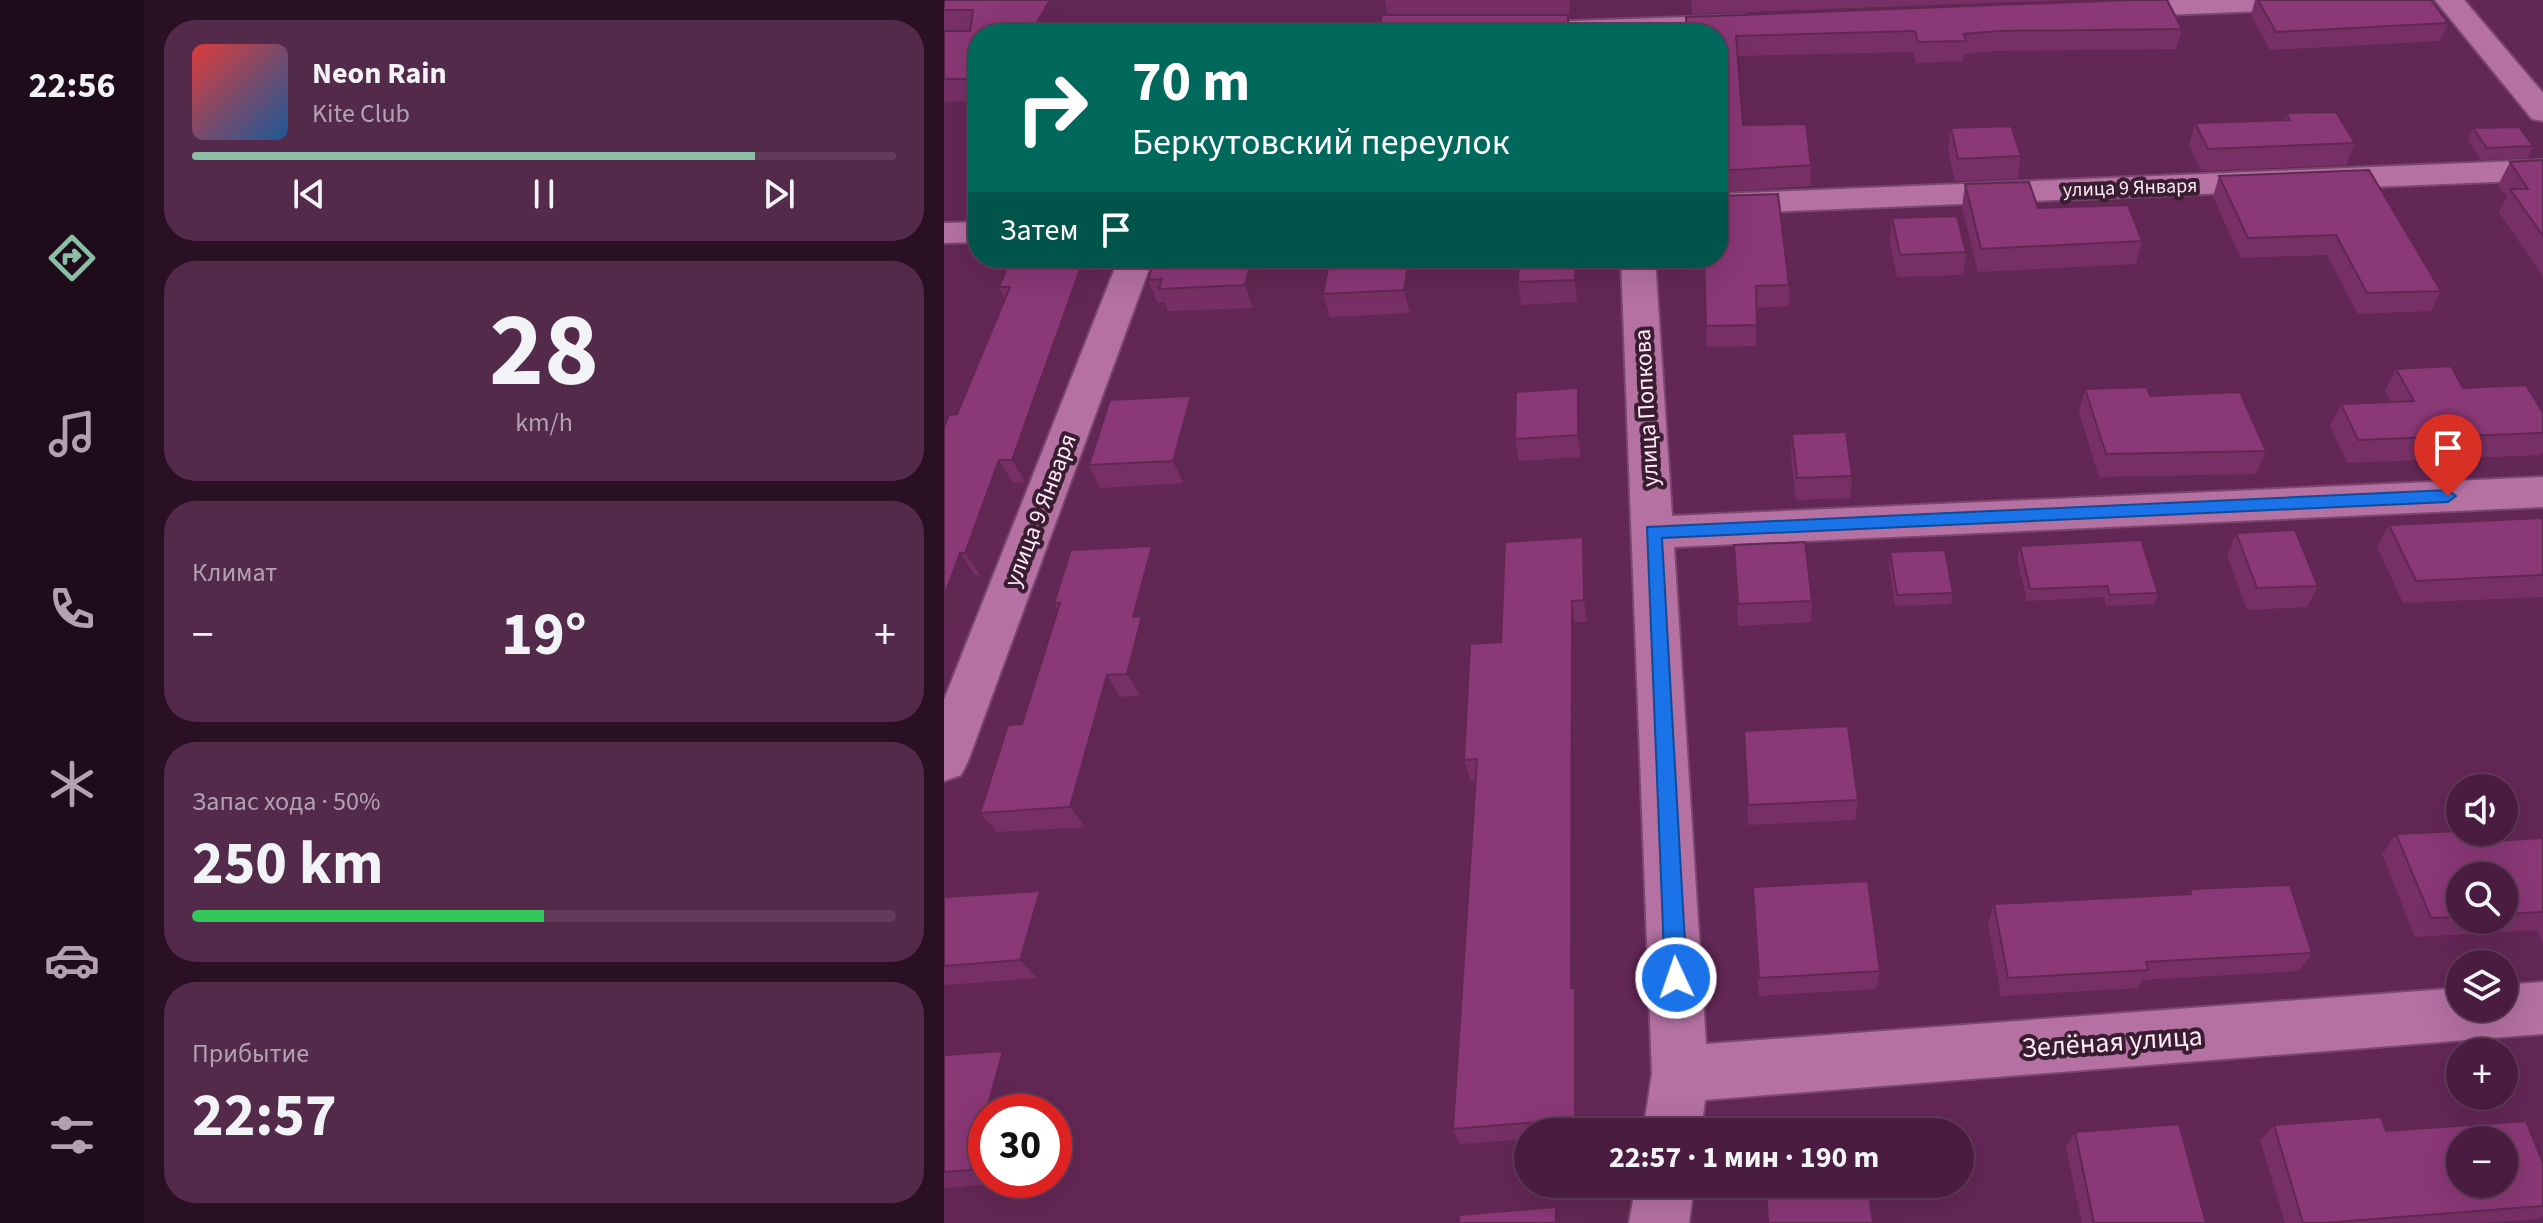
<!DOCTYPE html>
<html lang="ru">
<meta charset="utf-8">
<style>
:root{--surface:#4a1d40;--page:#542a4b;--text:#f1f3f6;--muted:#b2a2b1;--line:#613b59;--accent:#8abfa5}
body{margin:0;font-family:"Source Sans 3",sans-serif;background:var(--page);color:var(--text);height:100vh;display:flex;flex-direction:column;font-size:30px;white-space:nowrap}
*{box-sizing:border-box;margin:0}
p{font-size:26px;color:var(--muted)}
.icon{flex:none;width:44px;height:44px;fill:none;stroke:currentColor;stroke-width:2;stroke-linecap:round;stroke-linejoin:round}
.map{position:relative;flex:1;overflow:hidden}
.drawer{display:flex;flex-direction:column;gap:20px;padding:20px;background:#291023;width:800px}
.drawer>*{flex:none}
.top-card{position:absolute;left:24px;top:24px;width:760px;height:244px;border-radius:32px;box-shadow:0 8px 32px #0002,0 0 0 2px var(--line);background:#00695c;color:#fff;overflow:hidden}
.buttons{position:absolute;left:1502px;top:774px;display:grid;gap:16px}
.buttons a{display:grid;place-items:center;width:72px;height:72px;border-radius:50%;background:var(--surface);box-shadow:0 8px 32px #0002,0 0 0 2px var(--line);font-size:40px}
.speed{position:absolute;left:24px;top:1094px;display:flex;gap:16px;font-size:40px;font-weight:700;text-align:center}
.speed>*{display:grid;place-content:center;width:104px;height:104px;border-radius:50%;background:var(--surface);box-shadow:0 8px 32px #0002,0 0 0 2px var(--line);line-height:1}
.speed .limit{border:12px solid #d22;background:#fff;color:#111}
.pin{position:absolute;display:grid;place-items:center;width:68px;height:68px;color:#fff;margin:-82px -34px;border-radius:50% 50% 50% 0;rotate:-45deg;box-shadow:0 0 8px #0007}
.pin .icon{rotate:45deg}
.me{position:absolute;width:88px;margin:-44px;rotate:357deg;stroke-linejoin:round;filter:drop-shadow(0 0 6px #0008)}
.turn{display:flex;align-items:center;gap:28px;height:168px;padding:0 32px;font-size:36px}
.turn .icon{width:104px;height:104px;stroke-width:2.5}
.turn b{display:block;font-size:56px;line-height:68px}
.then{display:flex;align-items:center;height:76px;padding:0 32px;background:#0003;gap:16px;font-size:30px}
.big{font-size:60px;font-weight:700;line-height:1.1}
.drawer .widget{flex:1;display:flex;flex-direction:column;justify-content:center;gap:12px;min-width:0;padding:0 28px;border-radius:32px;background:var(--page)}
.drawer .dial{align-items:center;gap:0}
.dial b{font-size:104px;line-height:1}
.song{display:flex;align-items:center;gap:24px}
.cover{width:96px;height:96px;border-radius:12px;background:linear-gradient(135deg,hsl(0 70% 55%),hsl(210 70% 35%))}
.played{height:8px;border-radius:4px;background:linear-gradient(90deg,var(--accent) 80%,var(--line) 80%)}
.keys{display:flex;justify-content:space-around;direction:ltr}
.heat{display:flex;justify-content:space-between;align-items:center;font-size:44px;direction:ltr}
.charge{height:12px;border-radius:6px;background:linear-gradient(90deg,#34c759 50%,var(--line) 0)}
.trip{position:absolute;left:570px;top:1118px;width:460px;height:80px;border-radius:40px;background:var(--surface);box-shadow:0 8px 32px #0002,0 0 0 2px var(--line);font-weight:700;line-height:80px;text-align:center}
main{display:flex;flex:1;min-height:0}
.tabs{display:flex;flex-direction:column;width:144px;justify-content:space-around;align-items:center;background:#1e0c1a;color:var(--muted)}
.tabs .icon{width:56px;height:56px}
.tabs .on{color:var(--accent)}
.tabs b{font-size:36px;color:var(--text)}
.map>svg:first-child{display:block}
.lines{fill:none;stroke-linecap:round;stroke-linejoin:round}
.minor-casing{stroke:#7a476f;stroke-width:4}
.minor{fill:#b471a2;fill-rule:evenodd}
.wall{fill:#773065;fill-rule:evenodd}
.shaded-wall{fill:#612753}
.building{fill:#8a3876;stroke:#612753;stroke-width:2;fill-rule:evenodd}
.route{fill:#1a73e8;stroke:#114b97;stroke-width:2}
.labels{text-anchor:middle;stroke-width:8;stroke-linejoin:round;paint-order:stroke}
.far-street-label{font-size:20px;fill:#ffe8f7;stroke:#391d31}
.street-label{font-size:24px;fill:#ffe8f7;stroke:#391d31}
.near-street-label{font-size:28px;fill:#ffe8f7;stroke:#391d31}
</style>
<main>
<nav class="tabs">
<b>22:56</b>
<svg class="icon on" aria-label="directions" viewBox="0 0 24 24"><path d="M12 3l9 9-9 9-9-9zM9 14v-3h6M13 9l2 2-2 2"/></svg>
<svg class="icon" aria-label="music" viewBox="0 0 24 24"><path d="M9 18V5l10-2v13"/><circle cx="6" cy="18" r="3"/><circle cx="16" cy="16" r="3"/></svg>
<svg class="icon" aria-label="phone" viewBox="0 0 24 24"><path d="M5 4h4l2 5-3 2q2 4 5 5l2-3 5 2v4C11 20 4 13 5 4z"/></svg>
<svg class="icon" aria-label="climate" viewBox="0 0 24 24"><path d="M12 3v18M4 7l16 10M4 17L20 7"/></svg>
<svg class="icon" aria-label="car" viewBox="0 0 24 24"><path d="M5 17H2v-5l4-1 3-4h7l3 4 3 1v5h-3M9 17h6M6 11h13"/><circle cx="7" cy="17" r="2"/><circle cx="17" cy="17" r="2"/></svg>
<svg class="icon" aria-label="filters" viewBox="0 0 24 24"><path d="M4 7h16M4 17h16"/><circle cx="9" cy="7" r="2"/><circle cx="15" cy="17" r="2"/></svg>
</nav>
<section class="drawer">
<div class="widget">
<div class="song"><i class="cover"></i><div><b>Neon Rain</b><p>Kite Club</p></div></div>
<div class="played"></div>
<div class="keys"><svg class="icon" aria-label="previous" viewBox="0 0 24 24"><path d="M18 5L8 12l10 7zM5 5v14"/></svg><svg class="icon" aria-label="pause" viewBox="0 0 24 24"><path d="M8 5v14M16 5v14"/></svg><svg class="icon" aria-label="next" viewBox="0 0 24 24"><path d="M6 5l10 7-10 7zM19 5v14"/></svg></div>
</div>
<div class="widget dial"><b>28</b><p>km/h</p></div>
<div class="widget"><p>Климат</p>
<div class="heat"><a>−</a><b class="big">19°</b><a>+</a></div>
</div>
<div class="widget"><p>Запас хода · 50%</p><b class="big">250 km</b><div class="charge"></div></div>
<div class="widget"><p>Прибытие</p><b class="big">22:57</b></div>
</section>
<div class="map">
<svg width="1599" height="1223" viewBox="0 0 1599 1223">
<rect width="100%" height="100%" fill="#632755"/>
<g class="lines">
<g class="minor-casing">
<g id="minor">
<polygon points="1412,0 1408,6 1398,8 1169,17 1159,15 1155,9 1159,3 1182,0"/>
<polygon points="1491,0 1520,0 1599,93 1599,121 1588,119"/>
<polygon points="800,15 810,18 814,24 810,30 760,34 585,34 583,31 587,25 597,22"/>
<polygon points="1599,160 1599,180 774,214 774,194"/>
<polygon points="34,222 34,242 0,243 0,223"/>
<polygon points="175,258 209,258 24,761 17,775 0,781 0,700"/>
<polygon points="677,258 711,258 728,516 1599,477 1599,507 730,547 762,1044 1516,988 1516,1008 1560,1008 1560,985 1599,982 1599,1034 761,1100 757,1132 699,1132 708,1074"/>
<polygon points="692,1184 750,1184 745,1223 685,1223"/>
</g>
</g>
<use href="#minor" class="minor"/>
</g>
<g class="wall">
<polygon points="0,0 116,0 120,11 34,34 34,101 0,102"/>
<polygon points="441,0 626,0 625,25 655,24 656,34 434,34 444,15"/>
<polygon points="747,0 1127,0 748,14"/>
<polygon points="1311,0 1487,0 1504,23 1496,41 1326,50 1307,15"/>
<polygon points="1238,29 1232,49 1052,51 1020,54 1019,61 972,63 969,52 793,56 799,125 867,165 866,186 774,192 774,34"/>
<polygon points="1342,113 1411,143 1402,165 1257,171 1245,145 1251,123 1340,120"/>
<polygon points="1007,128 1077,156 1073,179 1011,181 1004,150"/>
<polygon points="1529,128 1589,146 1584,158 1537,160 1524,140"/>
<polygon points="1599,160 1599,277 1555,212 1563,197 1554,185 1566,162"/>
<polygon points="1425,170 1497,291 1487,311 1414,314 1383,255 1297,258 1269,197 1275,176"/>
<polygon points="1021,184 1198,241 1192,264 1034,272 1018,207"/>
<polygon points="948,218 1022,252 1019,275 953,277 946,240"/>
<polygon points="67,258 159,258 81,482 69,483 36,575 31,575 0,663 13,414 61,299 55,287"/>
<polygon points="211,258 321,258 309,308 224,311 221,302 213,303 204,280"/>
<polygon points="575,258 634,258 633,302 577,305 574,282"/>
<polygon points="759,258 845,285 845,306 812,308 812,346 763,347"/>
<polygon points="472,264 466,313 386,317 379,294"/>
<polygon points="1452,369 1599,413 1599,452 1597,455 1403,463 1386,426 1397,404 1447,402 1441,391"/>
<polygon points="634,388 637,411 637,457 575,461 571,439"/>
<polygon points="1141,389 1206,396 1322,451 1312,474 1155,477 1135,412"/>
<polygon points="256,418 239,483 156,488 145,465"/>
<polygon points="848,434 908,476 906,498 852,500 847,457"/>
<polygon points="1599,518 1599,597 1459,603 1433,547 1445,525"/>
<polygon points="1292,533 1374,586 1363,607 1303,610 1283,555"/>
<polygon points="790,545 868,601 867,622 794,626"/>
<polygon points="1076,546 1214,593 1210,604 1162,606 1160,597 1083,601 1073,558"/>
<polygon points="946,552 1009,593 1007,604 951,606 945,563"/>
<polygon points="642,559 643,622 631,622 631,988 635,1005 635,1132 584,1132 584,1139 516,1144 509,1129 531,780 526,780 520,760 557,642"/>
<polygon points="219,568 204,627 210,638 196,695 176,697 141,827 53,832 36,813 78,724 114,610 110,603"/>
<polygon points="800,731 914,800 911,820 804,825"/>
<path d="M1452,834L1551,841L1599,838V943L1593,930L1471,937L1438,854ZM1516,876H1560V920H1516Z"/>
<polygon points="809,887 936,971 932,989 815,996 809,905"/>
<polygon points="1246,889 1368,953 1355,971 1198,980 1194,988 1057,996 1044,923 1050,904 1243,894"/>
<polygon points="0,897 112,910 93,978 0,985"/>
<polygon points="59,1051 77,1067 65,1112 42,1112 42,1180 48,1180 46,1184 0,1188 0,1055"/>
<polygon points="1330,1125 1442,1131 1599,1163 1599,1216 1595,1219 1537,1223 1341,1223 1316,1140"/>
<polygon points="1131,1132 1262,1223 1138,1223 1122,1147"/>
<polygon points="820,1184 924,1184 929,1223 823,1223"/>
</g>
<g class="shaded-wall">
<polygon points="106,0 116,0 120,11 108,34 86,34"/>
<polygon points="140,258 159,258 81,482 68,460"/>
<polygon points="308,258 321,258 309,308 301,285"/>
<polygon points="465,258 471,258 472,264 466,313 460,290"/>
<polygon points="631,258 634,258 633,302 631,280"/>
<polygon points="634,388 637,411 637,457 634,435"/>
<polygon points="247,396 256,418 239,483 229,461"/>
<polygon points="55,460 69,483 36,575 21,553"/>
<polygon points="639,537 642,559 643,622 640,600"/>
<polygon points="208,546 219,568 204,627 210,638 196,695 183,674 189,617"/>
<polygon points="16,553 31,575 0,663 0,597"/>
<polygon points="628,601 631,622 631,1006 627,988"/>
<polygon points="163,675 176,697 141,827 126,807"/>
<polygon points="96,891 112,910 93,978 76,960"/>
<polygon points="631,988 635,1005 635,1132 631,1119"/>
<polygon points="59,1051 77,1067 65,1112 42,1112"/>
<polygon points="42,1113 42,1180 48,1180 46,1184 26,1170"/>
<polygon points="612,1207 617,1220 617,1223 612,1223"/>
</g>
<g class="building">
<polygon points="0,0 106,0 86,34 34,34 34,79 0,79 0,31 26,31 29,10 0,10"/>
<polygon points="1183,0 1223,0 1238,29 1055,31 1020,34 1022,41 974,42 971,31 792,36 799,125 862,124 867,165 774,171 774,34 743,34 742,17"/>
<polygon points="1314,0 1487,0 1504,23 1332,32"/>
<polygon points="438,15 624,15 624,25 655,24 655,34 434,34"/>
<polygon points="1392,112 1411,143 1264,149 1251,123 1346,120 1342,113"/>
<polygon points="1067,126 1077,156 1014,159 1007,128"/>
<polygon points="1575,127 1589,146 1543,148 1529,128"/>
<polygon points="1599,160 1599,236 1566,189 1584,189 1566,162"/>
<polygon points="1425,170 1497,291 1423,293 1392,235 1304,238 1275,176"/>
<polygon points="1085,182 1094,208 1184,205 1198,241 1037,249 1021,184"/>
<polygon points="834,194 845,285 812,286 813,325 762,326 760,258 774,258 774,196"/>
<polygon points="1013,216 1022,252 956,255 948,218"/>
<polygon points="67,258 140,258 68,460 55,460 21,553 16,553 0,597 0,428 5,415 13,414 66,287 55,287"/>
<polygon points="211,258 308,258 301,285 215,289 218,279 204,280"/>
<polygon points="386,258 465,258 460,290 379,294"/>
<polygon points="575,258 631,258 631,280 574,282"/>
<polygon points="1507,366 1519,388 1582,385 1599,413 1599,433 1414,440 1397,404 1470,401 1452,369"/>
<polygon points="1203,387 1206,396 1296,392 1322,451 1162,454 1141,389"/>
<polygon points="634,388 634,435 571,439 572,392"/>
<polygon points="247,396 229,461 145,465 166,400"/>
<polygon points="902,432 908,476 853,478 848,434"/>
<polygon points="1599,518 1599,575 1472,581 1445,525"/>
<polygon points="1351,530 1374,586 1313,588 1292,533"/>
<polygon points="639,537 640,600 628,601 627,988 631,988 631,1119 509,1129 533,759 520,760 526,644 557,642 561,542"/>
<polygon points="1197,540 1214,593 1166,595 1163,586 1086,589 1076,546"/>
<polygon points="861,542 868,601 794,604 790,545"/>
<polygon points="208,546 189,617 198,616 183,674 163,675 126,807 36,813 64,725 78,724 116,603 110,603 127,550"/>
<polygon points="1001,550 1009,593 953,595 946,552"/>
<polygon points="904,726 914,800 804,805 800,731"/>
<polygon points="1516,831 1547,832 1551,841 1599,838 1599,912 1560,914 1560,876 1516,876 1516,917 1487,918 1452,834"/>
<polygon points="924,881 936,971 815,978 809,887"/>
<polygon points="1346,885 1368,953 1202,962 1204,970 1064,978 1050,904 1247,894 1246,889"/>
<polygon points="96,891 76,960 0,966 0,897"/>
<polygon points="59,1051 26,1170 0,1172 0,1055"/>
<path d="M1437,1117L1442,1131L1582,1121L1599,1163V1206L1379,1223H1359L1330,1125ZM1516,1140H1560V1184H1516Z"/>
<polygon points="1235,1124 1262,1223 1150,1223 1131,1132"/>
<polygon points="822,1184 924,1184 929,1223 824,1223"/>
<polygon points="612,1207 612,1223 515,1223 515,1215"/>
</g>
<polygon class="route" points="1504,490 1512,496 1504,502 718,538 743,978 739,985 732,988 724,985 721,978 703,527"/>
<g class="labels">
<g class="far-street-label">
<text transform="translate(1186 187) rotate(-2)" y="7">улица 9 Января</text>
</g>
<g class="street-label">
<text transform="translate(702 408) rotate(-93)" y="8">улица Попкова</text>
<text transform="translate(96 510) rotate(-69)" y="8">улица 9 Января</text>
</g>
<g class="near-street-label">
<text transform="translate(1168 1041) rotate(-4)" y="10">Зелёная улица</text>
</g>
</g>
</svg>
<div class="buttons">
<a><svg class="icon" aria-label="sound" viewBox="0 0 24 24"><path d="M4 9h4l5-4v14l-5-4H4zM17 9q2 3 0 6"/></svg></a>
<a><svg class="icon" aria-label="search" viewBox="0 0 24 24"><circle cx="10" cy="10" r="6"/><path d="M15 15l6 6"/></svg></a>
<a><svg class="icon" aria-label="layers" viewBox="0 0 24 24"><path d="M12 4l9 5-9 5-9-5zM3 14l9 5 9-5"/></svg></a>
<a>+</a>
<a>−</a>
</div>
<div class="speed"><div class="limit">30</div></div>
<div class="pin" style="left:1504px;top:496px;background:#d93025"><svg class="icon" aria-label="arrive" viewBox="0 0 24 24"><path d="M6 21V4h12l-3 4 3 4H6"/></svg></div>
<svg class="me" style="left:732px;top:978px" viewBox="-20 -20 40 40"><circle r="17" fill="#1a73e8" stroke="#fff" stroke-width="3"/><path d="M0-11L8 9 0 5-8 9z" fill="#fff"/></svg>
<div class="trip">22:57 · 1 мин · 190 m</div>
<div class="top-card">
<div class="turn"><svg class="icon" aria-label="right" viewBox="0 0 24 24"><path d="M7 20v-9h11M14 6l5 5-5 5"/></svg><div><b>70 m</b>Беркутовский переулок</div></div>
<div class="then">Затем<svg class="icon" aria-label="arrive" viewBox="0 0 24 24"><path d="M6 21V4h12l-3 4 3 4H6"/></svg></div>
</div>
</div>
</main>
